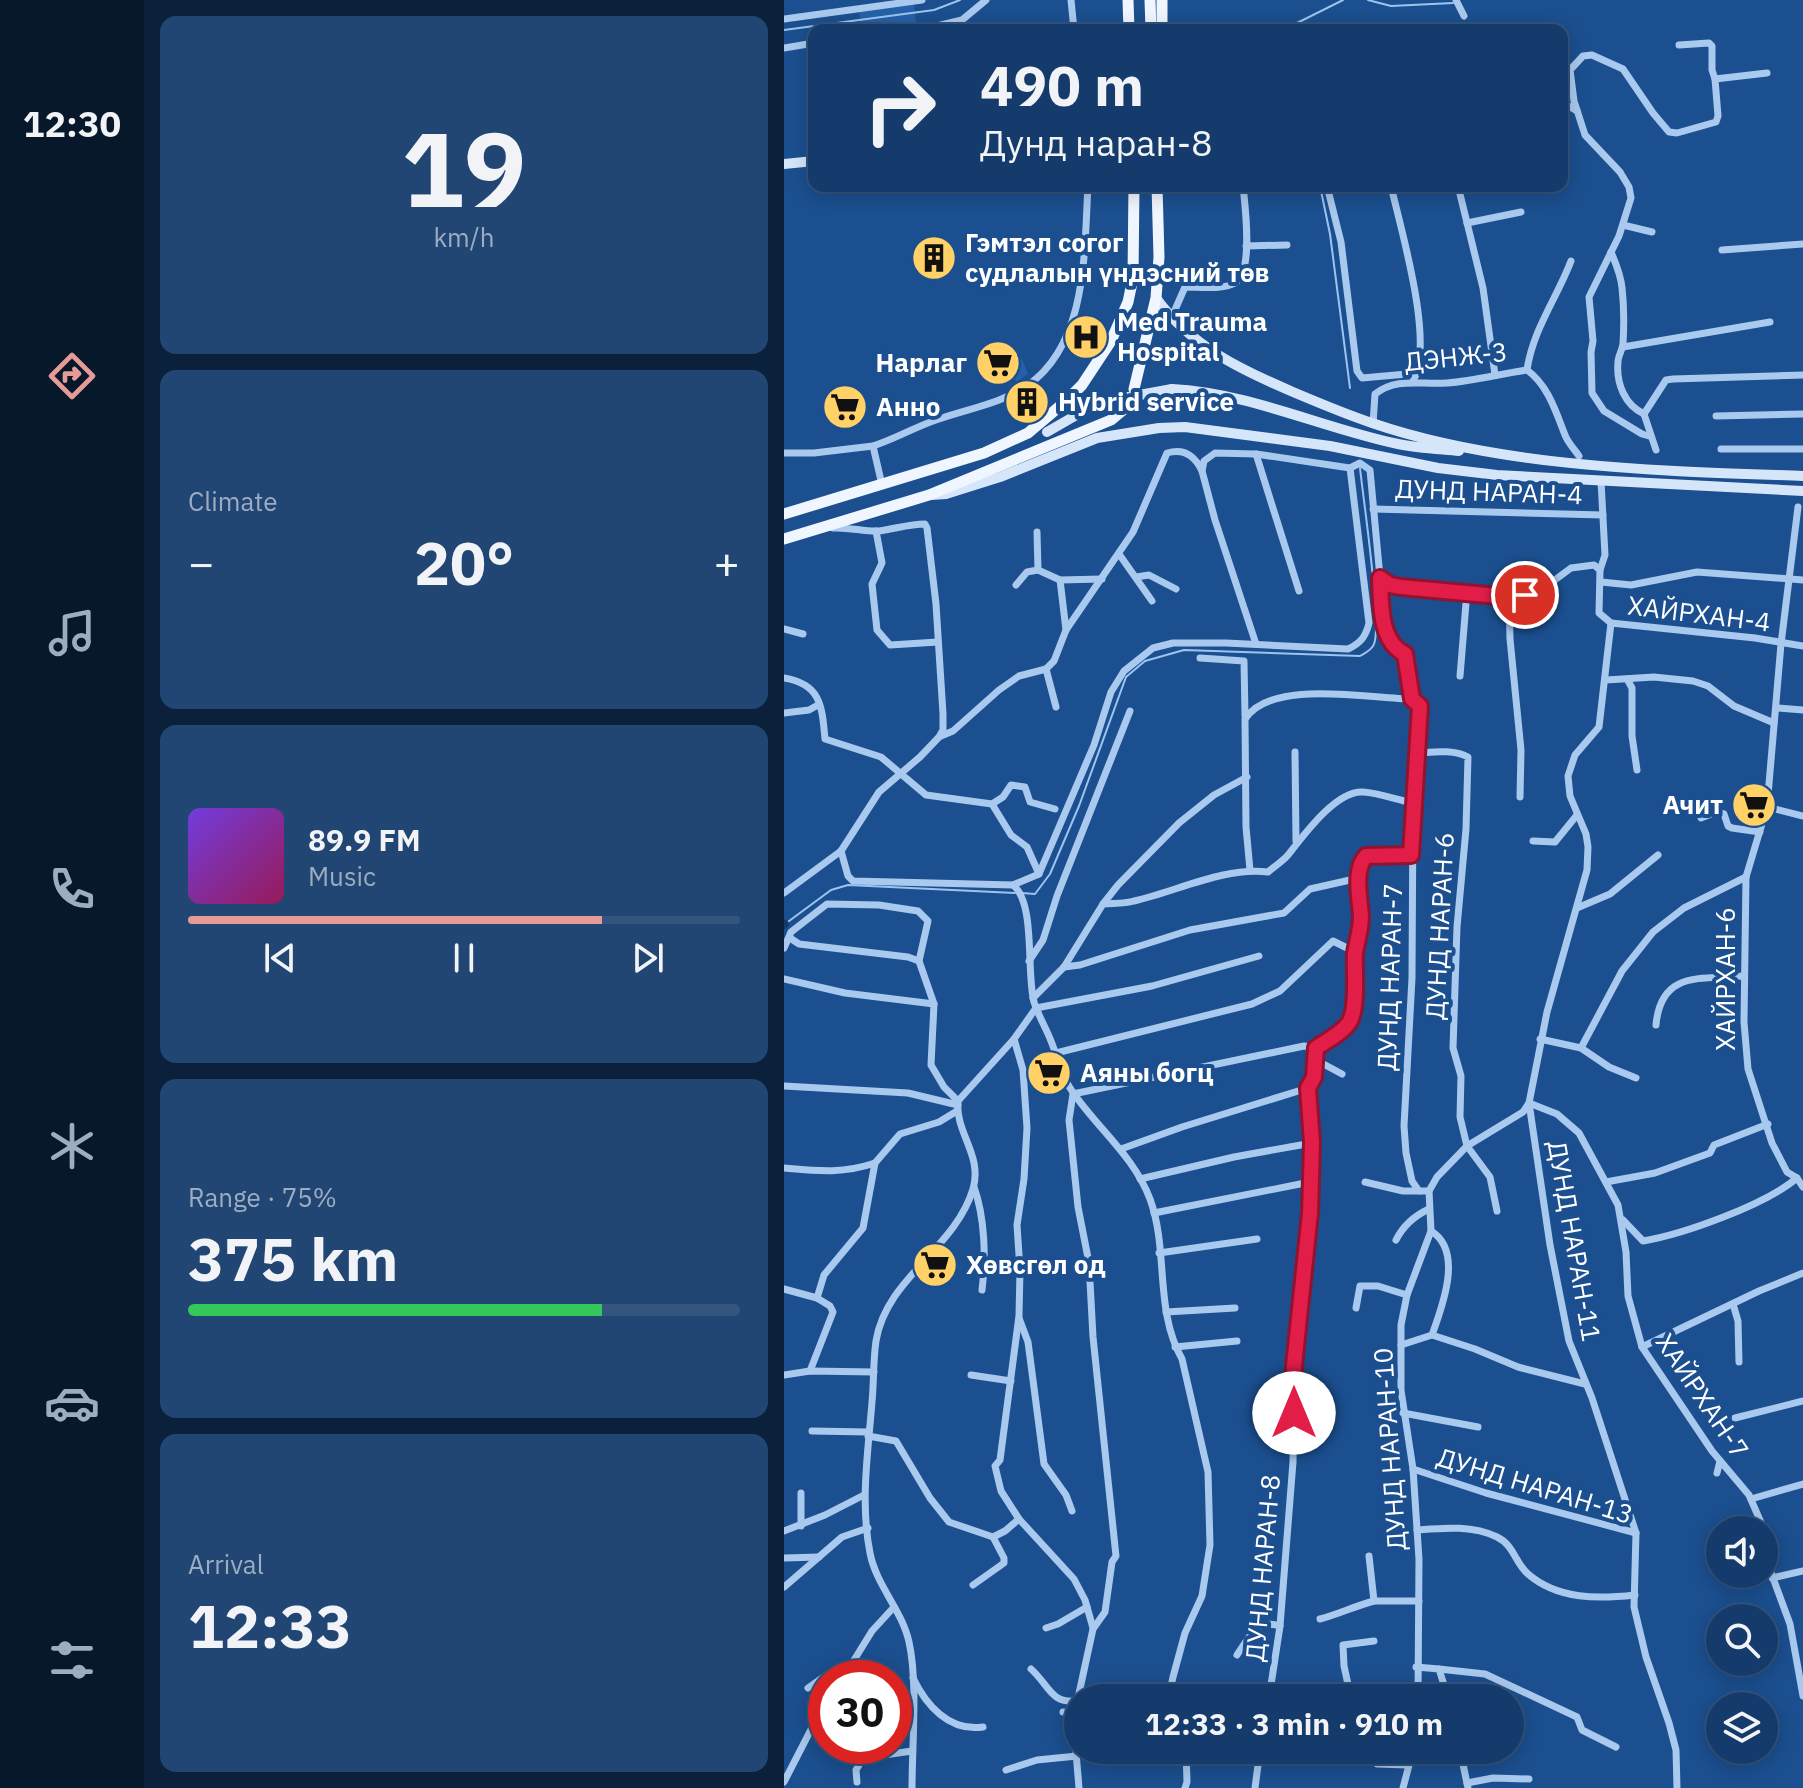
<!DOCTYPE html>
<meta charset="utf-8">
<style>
:root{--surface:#143b6b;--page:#214673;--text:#f1f3f6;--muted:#9dadc1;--line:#33557e;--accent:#e69b98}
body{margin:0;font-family:"IBM Plex Sans",sans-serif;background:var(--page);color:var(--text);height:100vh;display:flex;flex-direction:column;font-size:30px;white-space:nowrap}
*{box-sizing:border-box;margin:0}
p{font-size:26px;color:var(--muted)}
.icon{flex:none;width:44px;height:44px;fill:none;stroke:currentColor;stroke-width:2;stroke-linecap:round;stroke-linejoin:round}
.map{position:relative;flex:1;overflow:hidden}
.details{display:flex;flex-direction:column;gap:16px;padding:16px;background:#0b203b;width:640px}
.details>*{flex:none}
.top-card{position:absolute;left:24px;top:24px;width:760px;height:168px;border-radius:16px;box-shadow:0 4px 20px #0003,0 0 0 2px var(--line);background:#143b6b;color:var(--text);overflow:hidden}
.buttons{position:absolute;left:922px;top:1516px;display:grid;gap:16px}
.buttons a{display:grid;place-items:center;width:72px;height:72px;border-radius:50%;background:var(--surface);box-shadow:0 4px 20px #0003,0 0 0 2px var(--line);font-size:40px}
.speed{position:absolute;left:24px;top:1660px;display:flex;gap:16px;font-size:40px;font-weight:700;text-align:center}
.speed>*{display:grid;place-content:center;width:104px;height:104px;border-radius:50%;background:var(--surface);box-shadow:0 4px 20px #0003,0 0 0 2px var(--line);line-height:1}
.speed .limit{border:12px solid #d22;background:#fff;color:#111}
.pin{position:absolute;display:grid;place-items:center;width:68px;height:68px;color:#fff;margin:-34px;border:4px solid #fff;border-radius:50%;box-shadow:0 2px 8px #0007}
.me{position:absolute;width:88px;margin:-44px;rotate:0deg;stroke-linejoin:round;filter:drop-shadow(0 0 6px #0008)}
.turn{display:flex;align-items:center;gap:28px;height:168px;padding:0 40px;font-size:36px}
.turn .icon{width:104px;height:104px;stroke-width:2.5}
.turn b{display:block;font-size:56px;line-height:68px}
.big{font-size:60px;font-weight:700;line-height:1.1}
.details .tile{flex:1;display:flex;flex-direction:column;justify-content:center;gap:12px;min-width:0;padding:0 28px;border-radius:16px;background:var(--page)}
.details .dial{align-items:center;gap:0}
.dial b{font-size:104px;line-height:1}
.song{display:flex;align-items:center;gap:24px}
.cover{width:96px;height:96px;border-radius:12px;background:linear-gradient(135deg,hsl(260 70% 55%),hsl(330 70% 35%))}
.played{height:8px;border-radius:4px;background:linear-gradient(90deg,var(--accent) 75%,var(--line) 75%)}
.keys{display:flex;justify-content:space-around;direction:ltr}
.heat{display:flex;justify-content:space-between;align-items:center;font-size:44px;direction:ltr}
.charge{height:12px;border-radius:6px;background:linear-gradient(90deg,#34c759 75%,var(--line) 0)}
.trip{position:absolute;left:280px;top:1684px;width:460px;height:80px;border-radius:40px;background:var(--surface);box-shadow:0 4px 20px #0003,0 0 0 2px var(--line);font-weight:700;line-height:80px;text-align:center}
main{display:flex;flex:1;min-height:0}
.dock{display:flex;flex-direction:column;width:144px;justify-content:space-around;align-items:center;background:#08182b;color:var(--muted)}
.dock .icon{width:56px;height:56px}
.dock .selected{color:var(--accent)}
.dock b{font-size:36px;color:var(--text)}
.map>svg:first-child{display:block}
.green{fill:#2461a8}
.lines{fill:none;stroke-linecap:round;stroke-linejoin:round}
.stream{stroke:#9cc4f0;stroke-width:2}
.canal{stroke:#123a6d;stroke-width:8}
.street{stroke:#a9c9ee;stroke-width:7}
.secondary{stroke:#d6e6fa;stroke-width:10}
.primary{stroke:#f0f6ff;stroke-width:11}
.secondary-bridge{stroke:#d6e6fa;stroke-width:10}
.route-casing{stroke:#92132f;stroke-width:20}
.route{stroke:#e11d48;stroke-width:14}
.labels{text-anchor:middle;stroke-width:8;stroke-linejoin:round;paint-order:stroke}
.poi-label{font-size:26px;font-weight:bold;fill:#fff;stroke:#1b4f8f;text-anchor:start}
.street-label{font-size:26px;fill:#fff;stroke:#1b4f8f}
</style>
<main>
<nav class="dock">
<b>12:30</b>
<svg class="icon selected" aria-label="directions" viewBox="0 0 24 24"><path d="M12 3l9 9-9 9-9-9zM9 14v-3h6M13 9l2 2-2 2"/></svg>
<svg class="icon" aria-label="music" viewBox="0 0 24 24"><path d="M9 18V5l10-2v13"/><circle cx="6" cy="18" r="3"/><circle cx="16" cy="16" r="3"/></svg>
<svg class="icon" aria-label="phone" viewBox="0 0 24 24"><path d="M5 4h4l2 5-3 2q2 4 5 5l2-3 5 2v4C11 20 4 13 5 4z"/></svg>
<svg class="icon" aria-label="climate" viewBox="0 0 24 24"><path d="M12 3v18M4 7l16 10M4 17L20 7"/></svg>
<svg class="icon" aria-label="car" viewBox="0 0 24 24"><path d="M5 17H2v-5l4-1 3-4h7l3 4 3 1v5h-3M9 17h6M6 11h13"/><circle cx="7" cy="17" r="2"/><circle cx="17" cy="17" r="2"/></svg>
<svg class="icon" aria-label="filters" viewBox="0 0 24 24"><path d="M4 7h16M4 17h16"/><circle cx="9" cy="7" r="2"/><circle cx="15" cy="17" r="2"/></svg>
</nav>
<section class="details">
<div class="tile dial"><b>19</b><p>km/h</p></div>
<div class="tile"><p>Climate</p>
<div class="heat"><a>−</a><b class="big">20°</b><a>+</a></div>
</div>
<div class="tile">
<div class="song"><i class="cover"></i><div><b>89.9 FM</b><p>Music</p></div></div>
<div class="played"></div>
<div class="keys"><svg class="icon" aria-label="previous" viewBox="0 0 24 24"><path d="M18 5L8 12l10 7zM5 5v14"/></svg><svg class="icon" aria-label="pause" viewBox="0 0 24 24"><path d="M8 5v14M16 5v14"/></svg><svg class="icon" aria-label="next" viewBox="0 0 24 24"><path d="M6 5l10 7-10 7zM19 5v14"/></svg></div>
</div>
<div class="tile"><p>Range · 75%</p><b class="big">375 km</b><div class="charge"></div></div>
<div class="tile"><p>Arrival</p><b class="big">12:33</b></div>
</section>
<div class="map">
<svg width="1019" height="1788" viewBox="0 0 1019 1788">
<rect width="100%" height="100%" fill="#1b4f8f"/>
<g class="green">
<polygon points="130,4 132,23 77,30 75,11"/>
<polygon points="238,359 244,374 232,382 225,361"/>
</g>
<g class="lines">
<g class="stream">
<polyline points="584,0 607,6 669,3"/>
<polyline points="0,30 150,10 176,0"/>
<polyline points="510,30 511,24 559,0"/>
<polyline points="536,186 546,234 566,388"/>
<path d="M238,893L251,894L266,874L295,806L342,677L361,661L400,650L576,656C581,653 588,650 590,644C598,625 579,497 576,468"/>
<polyline points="1,924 47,890 64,885 231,893"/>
</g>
<polyline class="canal" points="0,925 1,924"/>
<g class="street">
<polyline points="287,0 290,30"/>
<polyline points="672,0 680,16"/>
<polyline points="0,19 138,0"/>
<polyline points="136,30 178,20 202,0"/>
<polyline points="895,45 925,43 928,46 928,70 931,79"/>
<polyline points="0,48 30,43"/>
<polyline points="778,102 793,111"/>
<polyline points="543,186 557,242 573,371 578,378 634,373"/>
<path d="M607,186C617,230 651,343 629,381"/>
<polyline points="674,186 699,288 711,375"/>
<polyline points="683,223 737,212"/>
<polyline points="839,225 868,232"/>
<polyline points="462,246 503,245"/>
<polyline points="938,250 1019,244"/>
<path d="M827,252C832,264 837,275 838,288C840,305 840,327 839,344C838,351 834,356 834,362C832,384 841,405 860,414"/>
<path d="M787,261C773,298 749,329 743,370C764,385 772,412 781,435C784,443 791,450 795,456"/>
<path d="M387,319L401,287C415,287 438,290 451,283C470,272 461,206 459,186"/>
<polyline points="839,347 986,322"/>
<polyline points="860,414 882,380 889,379 1019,375"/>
<polyline points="860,414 872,450"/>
<polyline points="932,416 1019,414"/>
<path d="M589,424L591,394C613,377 636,385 663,383C689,381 716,374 743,370"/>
<polyline points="865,436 858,434 820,411 808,393 807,352 809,341 805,297 835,236 847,198 845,187 836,172 801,135 790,101 786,70 799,56 808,55 839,69 869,113 885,132 893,133 932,122 934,116 931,79 983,73"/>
<polyline points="937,449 1019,449"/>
<polyline points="0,453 30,453 89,446"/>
<polyline points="472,454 515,591"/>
<path d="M98,485L89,446C111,439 131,427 152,420C182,409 217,404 244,385C304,343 300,251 304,186"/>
<polyline points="1014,507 997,644 983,807 962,877 960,1022 964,1069 988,1143 1003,1172 1013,1178 1019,1187"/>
<polyline points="589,509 819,515"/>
<path d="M49,528C65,527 81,532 95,531C111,529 125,524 141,524L143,528L152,604L159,714V730L155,737L136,757L95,792L57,851L64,876L69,881L229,885L255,874L310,745L327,692L340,671L369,648L389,643H442L564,649C577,643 582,636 585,623L566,468L576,463L586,470L601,631L613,650L621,654L628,699L636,706L629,803L628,978L620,1126L622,1153L628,1181L635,1191H645"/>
<polyline points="92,531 98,563 88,584 93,630 106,645 154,642"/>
<polyline points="253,532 254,570 276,580 282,630"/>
<polyline points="335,554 368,601"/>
<polyline points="816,570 821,555 817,481"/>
<polyline points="352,577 365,575 392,589"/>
<polyline points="596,578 606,585 617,587 683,591 714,596 741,595 760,588 787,568 810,565 816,570 815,613 827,623 971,638 1019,646"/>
<polyline points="276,580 318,579"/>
<polyline points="817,582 847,585 913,572 1019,580"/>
<polyline points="232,585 243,572 254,570"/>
<polyline points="725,596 726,639 737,750 736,797"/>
<polyline points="827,623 815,727 791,755 784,776 786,796 802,834 804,847 803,870 763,1012 745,1103 766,1245 785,1341 808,1398 852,1533 850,1607 862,1657 885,1723 892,1750 893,1788"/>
<polyline points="0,629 19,634"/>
<polyline points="472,644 431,520 418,471 420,461 431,453 472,454 566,468"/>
<polyline points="416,658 460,661 461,716"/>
<polyline points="262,669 272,707"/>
<polyline points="676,676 683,591"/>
<path d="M0,678C37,684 38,706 41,739L97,757L142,795L208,804L219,797L227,785L241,787L246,802L271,809"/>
<polyline points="843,679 848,688 848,736 853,770"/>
<polyline points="822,680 870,677 909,681 924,686 950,706 990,723"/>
<polyline points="993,708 1019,710"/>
<polyline points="0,713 25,710 34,705"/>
<path d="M157,736L169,731L215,690L235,676L262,669L270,661L282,630L349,532L383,453C400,448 411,456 418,471"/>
<polyline points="511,752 512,841"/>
<path d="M633,753C650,752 669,749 684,757L682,829L673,927L669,1048L677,1076L676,1117L683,1146L706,1177L713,1211"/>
<polyline points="208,804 227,835 243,847 255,874"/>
<polyline points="983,807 1019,816"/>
<polyline points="917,818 932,812 940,814 944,826 948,828 976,832"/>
<polyline points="749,841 771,842 793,815"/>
<path d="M466,870L462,827L461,719C488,678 586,699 628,699"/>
<path d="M229,885C252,903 242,973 250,1002C254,1015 262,1028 267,1041C274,1058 277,1076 288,1091C313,1128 350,1156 366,1199C385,1251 370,1309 398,1359L424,1472L426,1545L418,1596L401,1633L389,1677L386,1691L390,1698"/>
<polyline points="0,893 57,851"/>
<polyline points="319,904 334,885 395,823 430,795 463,777"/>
<polyline points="793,908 826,894 874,855"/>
<polyline points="6,938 15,944 124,957 135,961 150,1004 147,1065 160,1087 174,1101"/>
<polyline points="0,948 7,932 43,904 95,905 134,911 144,921 135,961"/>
<polyline points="245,961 259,940 273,896 346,711"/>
<polyline points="280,967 296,965 406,930 500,913 526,889 575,878"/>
<polyline points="0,979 61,993 150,1004"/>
<path d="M249,998L280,967L319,904C329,903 340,904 350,901C394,891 439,867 484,872C491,866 499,861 504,855C519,836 552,790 579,792C596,793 613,800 629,803"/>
<path d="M872,1025C877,969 919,980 960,976"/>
<polyline points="230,1039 239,1070 243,1128 240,1179 233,1225 236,1270 235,1316 216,1460 211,1466 217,1491 235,1519 290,1579 301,1600 309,1628"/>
<polyline points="756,1039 797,1048 825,1067 852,1078"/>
<polyline points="797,1048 838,971 869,932 900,908 962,877"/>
<polyline points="272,1053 468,1004 496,991 549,941 571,952"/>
<polyline points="532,1060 558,1074"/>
<polyline points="0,1086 124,1093 174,1105"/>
<polyline points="745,1103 773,1114 795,1133 834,1205 842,1252 844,1296 858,1347 928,1451 965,1495 982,1534 986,1570 1006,1624 1019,1696"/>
<polyline points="337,1149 398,1127 524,1088"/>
<path d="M0,1168C34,1171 58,1174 91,1163"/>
<polyline points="356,1179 450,1157 528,1143"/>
<polyline points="581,1182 619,1191 635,1191"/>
<polyline points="822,1182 871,1173 926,1153 930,1145 984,1124"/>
<path d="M190,1187C201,1218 202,1257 198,1290"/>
<polyline points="370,1213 526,1182"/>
<path d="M839,1220L859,1241C900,1234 981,1205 1013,1178"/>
<path d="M612,1240C619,1226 630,1216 645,1209"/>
<polyline points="375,1253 473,1239"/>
<polyline points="0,1289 33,1298 40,1275 79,1228 91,1163 116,1134 155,1122 173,1111"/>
<polyline points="949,1304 954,1321 955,1362"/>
<polyline points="572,1308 576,1286 594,1286 623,1295"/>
<polyline points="382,1312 451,1308"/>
<polyline points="235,1318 244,1342 260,1464 282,1495 288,1511"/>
<polyline points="648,1335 691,1349 734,1367 801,1384"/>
<path d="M617,1345L648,1335C658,1307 680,1251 647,1231"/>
<polyline points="391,1347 453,1341"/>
<polyline points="858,1347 975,1291 1019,1273"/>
<polyline points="26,1371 49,1312 46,1306 33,1298"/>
<polyline points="0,1375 26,1371 90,1372"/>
<polyline points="187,1375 227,1381"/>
<polyline points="619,1413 694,1427"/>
<polyline points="951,1418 1019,1401"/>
<polyline points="28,1431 84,1432"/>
<polyline points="84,1436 112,1441 146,1498 165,1522 209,1537 221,1531 235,1519"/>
<polyline points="629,1469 702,1493 852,1533"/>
<polyline points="933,1473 936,1461"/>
<polyline points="17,1493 17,1526"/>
<polyline points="967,1499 1019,1484"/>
<path d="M633,1530C659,1528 688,1525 713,1537C730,1545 731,1563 744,1574C774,1600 815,1599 851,1595"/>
<polyline points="0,1531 41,1515 80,1495"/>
<polyline points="585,1556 590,1601 635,1601"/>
<polyline points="0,1558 35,1557"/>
<polyline points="988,1578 1019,1571"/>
<polyline points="189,1585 220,1563 220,1558 209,1537"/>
<polyline points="0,1587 58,1537 84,1528"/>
<path d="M536,1619C555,1614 571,1606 590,1601"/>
<polyline points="262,1628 274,1624 303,1607"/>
<path d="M453,1655C465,1638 472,1618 496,1626"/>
<polyline points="632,1667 655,1669 664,1698"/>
<path d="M247,1669C266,1686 266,1704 294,1701"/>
<polyline points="655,1669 701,1674 793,1717 798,1730 832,1747"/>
<polyline points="59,1678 88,1631 110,1607"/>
<path d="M129,1678C142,1705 165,1732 199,1727"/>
<polyline points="24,1688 45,1673 67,1663"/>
<polyline points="294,1698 309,1629 321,1612 328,1562 332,1556 309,1337 305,1263 294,1207 285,1120 289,1094 520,1046 532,1048"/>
<path d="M485,1698L496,1626L509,1462L510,1366L520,1252L524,1237L528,1143L524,1088L530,1077L532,1048C543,1041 560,1032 566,1021C574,1005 570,971 571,953C573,941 577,929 577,916C576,898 569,871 582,856L627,855"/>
<polyline points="567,1698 560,1666 559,1645 590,1641"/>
<polyline points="634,1698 635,1559 629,1469 617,1390 617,1325 623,1295 647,1231 645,1191 653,1177 683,1146 739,1112 745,1103"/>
<polyline points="294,1700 292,1752 295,1788"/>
<polyline points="279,1712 292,1714"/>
<polyline points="580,1750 593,1764 624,1765"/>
<polyline points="676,1750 684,1788"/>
<polyline points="222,1770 253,1760 293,1756"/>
<polyline points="0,1782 36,1712 42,1711"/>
<polyline points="73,1782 72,1770 79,1758 128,1751"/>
<polyline points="683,1783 709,1778 745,1779"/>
<path d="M128,1788C128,1745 134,1682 125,1642C118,1610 92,1585 86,1553C76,1502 84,1453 88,1402C90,1382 89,1361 92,1341C102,1278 171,1249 189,1189C199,1155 171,1133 174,1101L230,1039L252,1008L368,986L475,956"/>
<polyline points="401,1788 403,1782 402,1750"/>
<polyline points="471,1788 476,1750"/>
<polyline points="619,1788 629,1750"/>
</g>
<g class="secondary">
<polyline points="0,164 30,161"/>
<path d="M372,298C407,346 455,369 509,392C535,403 561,414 588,423C719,468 881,471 1019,476"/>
<path d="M388,389C466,393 538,428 614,444C634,448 655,449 675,451"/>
<polyline points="147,495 162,494 216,477 313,438 375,428 401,427 546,446 654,468 713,475 1019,491"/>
</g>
<g class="primary">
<polyline points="344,0 345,30"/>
<polyline points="366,0 367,30"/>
<polyline points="378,0 378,30"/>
<polyline points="350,389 372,298 375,257 373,186"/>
<polyline points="0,514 200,453 244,433 282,401 298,385 327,341 344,302 349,278 350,186"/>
<polyline points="0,539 145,495 327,420 345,405"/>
</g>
<polyline class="secondary-bridge" points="263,432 303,409 323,401 388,389"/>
</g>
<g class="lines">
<g class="route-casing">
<path id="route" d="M510,1413V1366L526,1213L528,1143L524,1088L530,1077L532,1048C542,1041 560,1032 566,1021C574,1005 570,971 571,953C573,941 577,929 577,916C576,899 569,870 582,856L627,855L636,706L628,699L621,654C595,641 597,603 596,578L606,585L617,587L714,596L741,595"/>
</g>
<use href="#route" class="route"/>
</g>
<defs>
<g id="building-disc" transform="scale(2.3)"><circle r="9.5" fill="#ffd166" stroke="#1b4f8f"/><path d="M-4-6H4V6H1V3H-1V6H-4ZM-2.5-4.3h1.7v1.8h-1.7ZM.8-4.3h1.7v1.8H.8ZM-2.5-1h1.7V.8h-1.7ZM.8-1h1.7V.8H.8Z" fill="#111"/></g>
<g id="hospital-disc" transform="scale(2.3)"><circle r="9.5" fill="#ffd166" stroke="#1b4f8f"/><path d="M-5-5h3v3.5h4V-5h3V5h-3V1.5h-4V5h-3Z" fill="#111"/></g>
<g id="supermarket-disc" transform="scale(2.3)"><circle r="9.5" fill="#ffd166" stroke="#1b4f8f"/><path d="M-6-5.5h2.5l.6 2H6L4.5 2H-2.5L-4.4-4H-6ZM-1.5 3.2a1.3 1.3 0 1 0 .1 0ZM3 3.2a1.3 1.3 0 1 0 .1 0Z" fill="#111"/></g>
</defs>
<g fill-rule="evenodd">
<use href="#building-disc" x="150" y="258"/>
<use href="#hospital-disc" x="302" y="337"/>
<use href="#supermarket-disc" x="214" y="363"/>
<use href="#building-disc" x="243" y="402"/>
<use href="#supermarket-disc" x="61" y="407"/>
<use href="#supermarket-disc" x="970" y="805"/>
<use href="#supermarket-disc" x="265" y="1073"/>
<use href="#supermarket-disc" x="151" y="1265"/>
</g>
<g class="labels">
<g class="poi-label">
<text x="181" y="252">Гэмтэл согог<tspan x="181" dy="30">судлалын үндэсний төв</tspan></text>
<text x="333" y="331">Med Trauma<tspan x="333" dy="30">Hospital</tspan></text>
<text x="183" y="372" text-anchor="end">Нарлаг</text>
<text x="274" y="411">Hybrid service</text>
<text x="92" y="416">Анно</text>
<text x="939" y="814" text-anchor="end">Ачит</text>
<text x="296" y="1082">Аяны богц</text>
<text x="182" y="1274">Хөвсгөл од</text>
</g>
<g class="street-label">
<text transform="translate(672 357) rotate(-6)" y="9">ДЭНЖ-3</text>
<text transform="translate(705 492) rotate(2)" y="9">ДУНД НАРАН-4</text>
<text transform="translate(915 614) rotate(7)" y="9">ХАЙРХАН-4</text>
<text transform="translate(656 926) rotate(-87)" y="9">ДУНД НАРАН-6</text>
<text transform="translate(606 977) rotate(-88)" y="9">ДУНД НАРАН-7</text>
<text transform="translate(942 979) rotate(-90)" y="9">ХАЙРХАН-6</text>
<text transform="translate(790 1241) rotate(80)" y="9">ДУНД НАРАН-11</text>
<text transform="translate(918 1396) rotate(56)" y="9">ХАЙРХАН-7</text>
<text transform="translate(606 1449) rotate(-94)" y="9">ДУНД НАРАН-10</text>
<text transform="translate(751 1486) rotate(17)" y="9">ДУНД НАРАН-13</text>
<text transform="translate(479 1568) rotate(-85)" y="9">ДУНД НАРАН-8</text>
</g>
</g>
</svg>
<div class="buttons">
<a><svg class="icon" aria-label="sound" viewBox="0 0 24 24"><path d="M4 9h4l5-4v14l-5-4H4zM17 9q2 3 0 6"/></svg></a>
<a><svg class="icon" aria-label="search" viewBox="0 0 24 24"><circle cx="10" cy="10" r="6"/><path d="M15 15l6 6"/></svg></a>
<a><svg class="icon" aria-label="layers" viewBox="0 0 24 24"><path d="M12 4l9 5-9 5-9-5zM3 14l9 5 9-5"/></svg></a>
</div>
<div class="speed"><div class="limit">30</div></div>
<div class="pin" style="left:741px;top:595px;background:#d93025"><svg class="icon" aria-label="arrive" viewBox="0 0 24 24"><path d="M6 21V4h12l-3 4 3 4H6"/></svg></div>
<svg class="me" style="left:510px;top:1413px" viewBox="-20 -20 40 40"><circle r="19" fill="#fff"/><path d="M0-13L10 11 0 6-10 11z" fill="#e11d48"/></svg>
<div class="trip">12:33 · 3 min · 910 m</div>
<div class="top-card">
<div class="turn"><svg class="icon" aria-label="right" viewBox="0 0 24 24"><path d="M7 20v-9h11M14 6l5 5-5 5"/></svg><div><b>490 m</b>Дунд наран-8</div></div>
</div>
</div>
</main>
